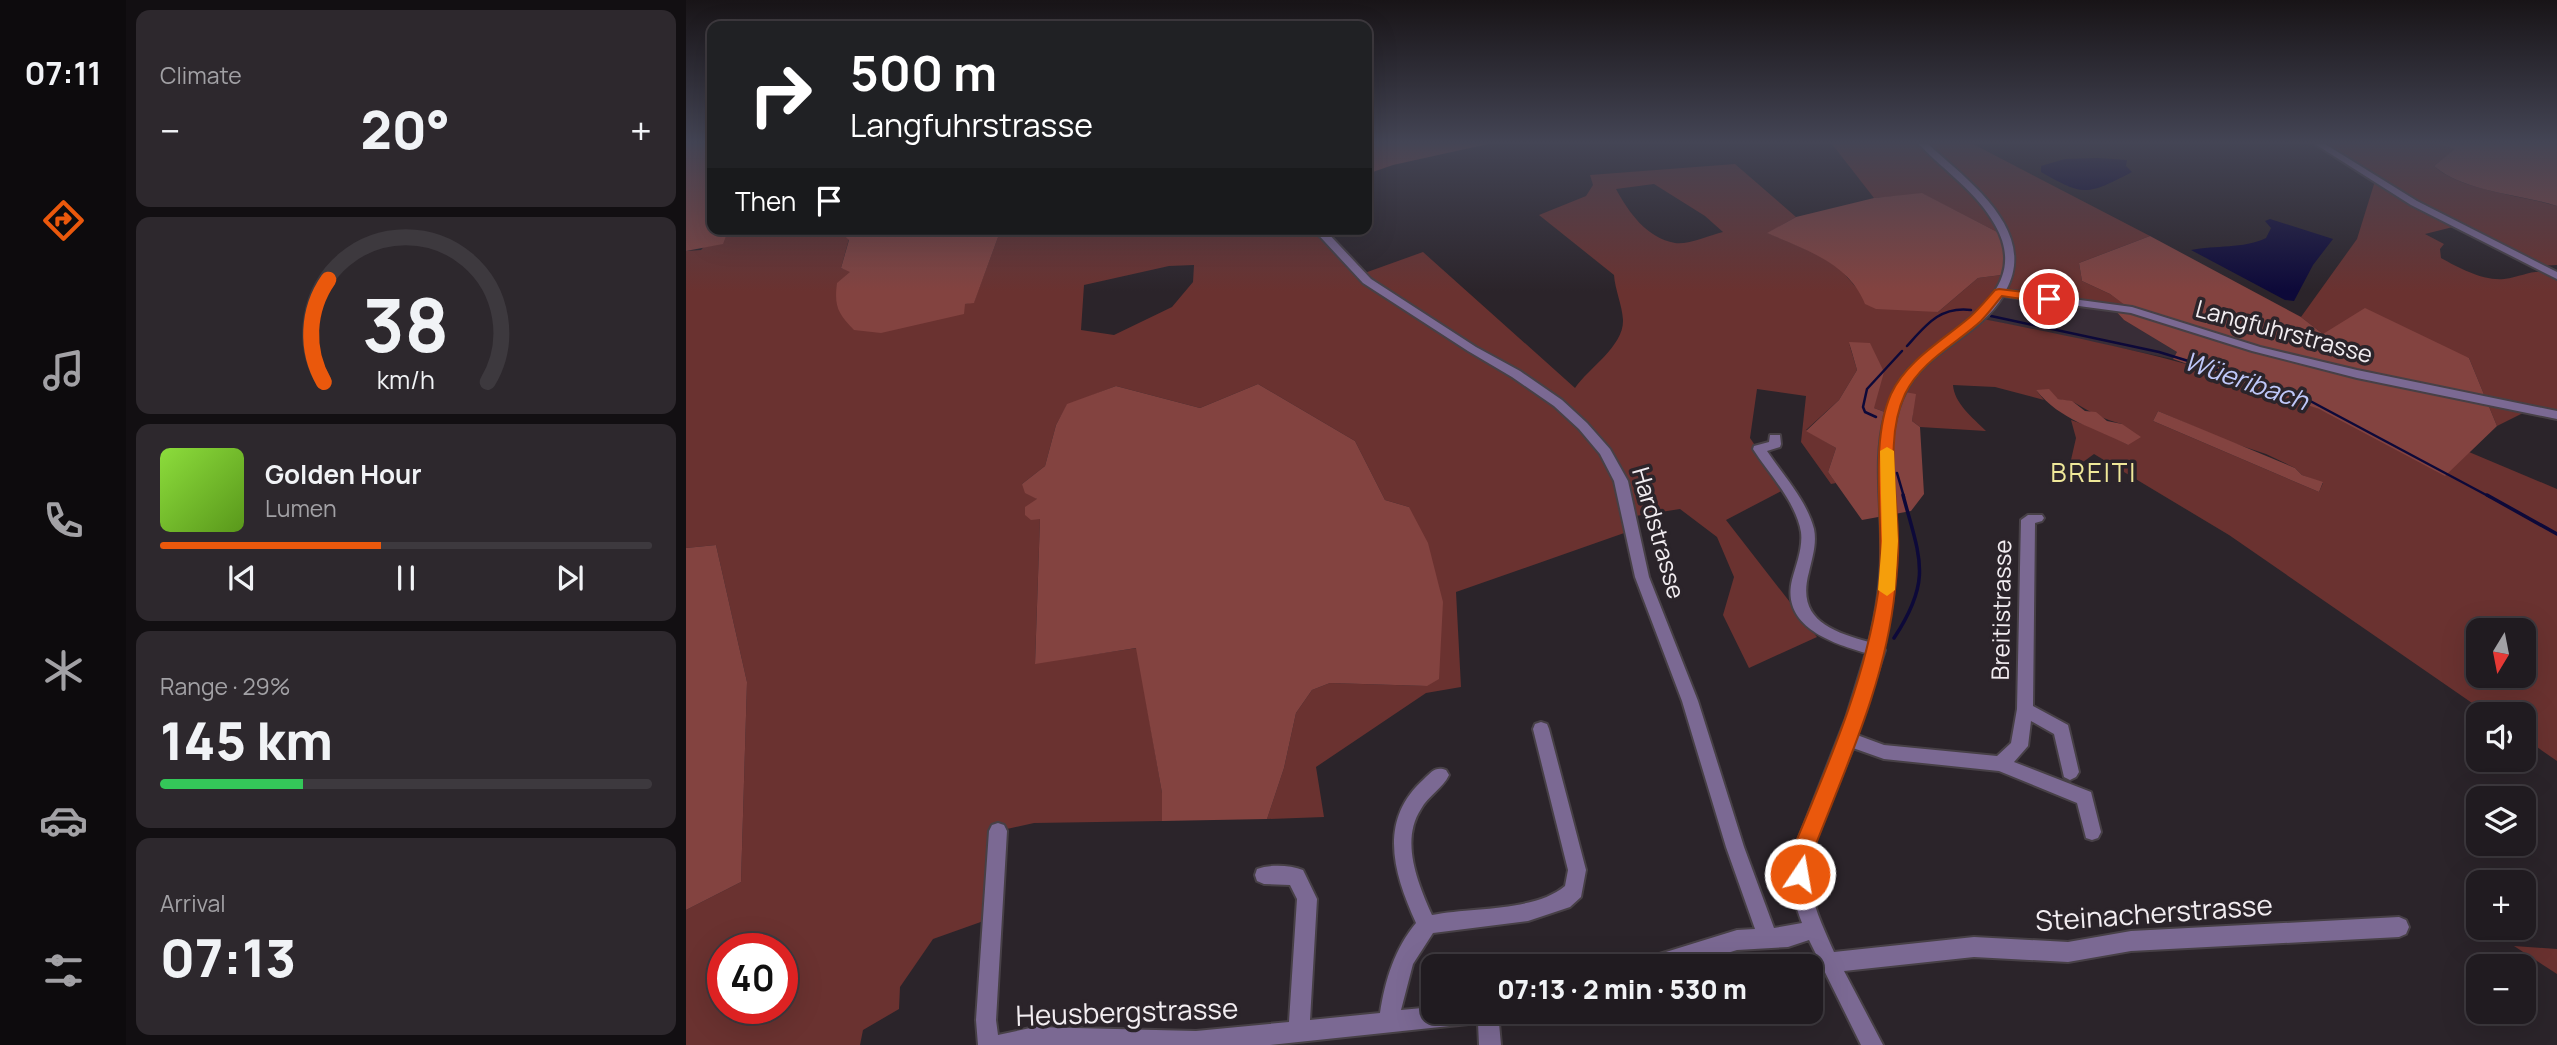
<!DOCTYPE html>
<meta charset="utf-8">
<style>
:root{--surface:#201b20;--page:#2d282d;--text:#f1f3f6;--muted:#a2a1a5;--line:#3d393e;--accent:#ea580c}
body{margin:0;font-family:Manrope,sans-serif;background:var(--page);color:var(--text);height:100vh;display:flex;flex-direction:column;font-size:26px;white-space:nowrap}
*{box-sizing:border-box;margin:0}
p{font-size:23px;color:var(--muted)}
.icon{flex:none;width:38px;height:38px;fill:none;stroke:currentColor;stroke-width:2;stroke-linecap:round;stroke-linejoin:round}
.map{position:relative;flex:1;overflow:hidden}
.sheet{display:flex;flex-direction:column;gap:10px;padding:10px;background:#120f12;width:560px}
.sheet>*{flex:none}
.top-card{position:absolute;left:21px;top:21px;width:665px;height:214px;border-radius:14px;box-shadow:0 7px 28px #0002,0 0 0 2px var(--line);background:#202124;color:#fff;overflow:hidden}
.needle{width:46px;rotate:190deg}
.tools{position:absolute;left:1780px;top:618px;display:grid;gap:14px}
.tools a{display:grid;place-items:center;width:70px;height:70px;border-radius:14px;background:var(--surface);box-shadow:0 7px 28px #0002,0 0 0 2px var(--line);font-size:35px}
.speed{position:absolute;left:21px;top:933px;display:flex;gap:14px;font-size:35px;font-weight:700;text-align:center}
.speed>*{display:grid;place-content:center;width:91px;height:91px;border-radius:50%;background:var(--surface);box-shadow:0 7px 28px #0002,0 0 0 2px var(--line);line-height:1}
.speed .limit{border:10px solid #d22;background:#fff;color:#111}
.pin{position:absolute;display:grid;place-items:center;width:60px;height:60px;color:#fff;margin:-30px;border:4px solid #fff;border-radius:50%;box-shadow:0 2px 7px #0007}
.me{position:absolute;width:77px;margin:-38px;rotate:12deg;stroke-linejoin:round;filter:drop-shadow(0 0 5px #0008)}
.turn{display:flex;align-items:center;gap:24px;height:147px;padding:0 28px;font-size:32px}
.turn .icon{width:91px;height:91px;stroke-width:2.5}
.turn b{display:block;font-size:49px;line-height:60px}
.then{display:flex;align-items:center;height:66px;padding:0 28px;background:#0003;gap:14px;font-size:26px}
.big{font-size:52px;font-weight:800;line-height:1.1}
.sheet .tile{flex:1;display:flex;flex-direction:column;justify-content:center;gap:10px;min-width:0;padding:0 24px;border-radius:14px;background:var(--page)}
.sheet .dial{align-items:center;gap:0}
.dial svg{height:182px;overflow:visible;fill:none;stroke:var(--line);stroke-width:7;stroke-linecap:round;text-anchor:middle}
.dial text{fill:var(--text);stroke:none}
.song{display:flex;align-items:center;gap:21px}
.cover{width:84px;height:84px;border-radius:10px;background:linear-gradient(135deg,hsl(90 70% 55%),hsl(90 70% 35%))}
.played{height:7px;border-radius:4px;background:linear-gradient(90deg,var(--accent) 45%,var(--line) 45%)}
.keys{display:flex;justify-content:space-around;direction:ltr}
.heat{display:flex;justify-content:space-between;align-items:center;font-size:38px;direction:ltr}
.charge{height:10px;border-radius:5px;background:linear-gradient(90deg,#34c759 29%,var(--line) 0)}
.trip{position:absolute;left:735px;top:954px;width:402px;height:70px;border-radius:14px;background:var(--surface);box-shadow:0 7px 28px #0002,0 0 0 2px var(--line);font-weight:800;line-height:70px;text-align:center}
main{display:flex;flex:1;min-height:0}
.tabs{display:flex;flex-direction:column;width:126px;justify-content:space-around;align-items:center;background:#0d0b0d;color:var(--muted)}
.tabs .icon{width:49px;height:49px}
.tabs .active{color:var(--accent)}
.tabs b{font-size:32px;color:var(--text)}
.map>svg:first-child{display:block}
.built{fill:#382d37}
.green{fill:#6a3230;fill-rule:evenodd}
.forest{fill:#834340}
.water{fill:#0d0939}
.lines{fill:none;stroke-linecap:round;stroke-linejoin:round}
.stream-far1{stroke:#0d0939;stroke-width:2.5}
.stream{stroke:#0d0939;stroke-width:3.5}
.minor-casing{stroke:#474046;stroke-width:4}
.minor{fill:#7b6993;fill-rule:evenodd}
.route{fill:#ea580c;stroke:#983908;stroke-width:2}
.slow{fill:#f59e0b}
.labels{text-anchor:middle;stroke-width:7;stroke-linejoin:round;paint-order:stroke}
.street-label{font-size:24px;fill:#f2edf1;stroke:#2b242a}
.water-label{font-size:26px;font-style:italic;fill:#bfc8fa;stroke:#2b242a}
.neighbourhood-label{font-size:26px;letter-spacing:2px;fill:#efe899;stroke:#2b242a}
.near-street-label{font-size:28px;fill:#f2edf1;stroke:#2b242a}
</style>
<main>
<nav class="tabs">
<b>07:11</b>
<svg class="icon active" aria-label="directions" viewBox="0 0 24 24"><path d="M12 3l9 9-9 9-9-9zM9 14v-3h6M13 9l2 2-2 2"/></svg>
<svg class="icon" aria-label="music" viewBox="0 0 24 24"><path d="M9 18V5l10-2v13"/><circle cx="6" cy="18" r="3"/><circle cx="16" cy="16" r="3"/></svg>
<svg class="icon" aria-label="phone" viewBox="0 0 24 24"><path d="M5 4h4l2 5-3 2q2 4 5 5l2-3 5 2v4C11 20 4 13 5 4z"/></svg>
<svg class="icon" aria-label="climate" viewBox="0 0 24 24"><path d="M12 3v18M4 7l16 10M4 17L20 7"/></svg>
<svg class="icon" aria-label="car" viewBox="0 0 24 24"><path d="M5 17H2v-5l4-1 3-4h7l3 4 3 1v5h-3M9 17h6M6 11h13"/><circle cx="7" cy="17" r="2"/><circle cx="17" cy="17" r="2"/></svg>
<svg class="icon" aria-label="filters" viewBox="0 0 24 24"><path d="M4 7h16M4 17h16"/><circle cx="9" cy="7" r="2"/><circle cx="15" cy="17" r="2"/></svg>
</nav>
<section class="sheet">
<div class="tile"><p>Climate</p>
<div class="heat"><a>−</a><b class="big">20°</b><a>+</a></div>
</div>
<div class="tile dial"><svg viewBox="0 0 100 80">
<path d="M14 69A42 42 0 1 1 86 69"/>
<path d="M14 69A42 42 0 0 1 16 24" stroke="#ea580c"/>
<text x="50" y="56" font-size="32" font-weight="700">38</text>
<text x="50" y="72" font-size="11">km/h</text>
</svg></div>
<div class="tile">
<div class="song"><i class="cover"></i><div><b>Golden Hour</b><p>Lumen</p></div></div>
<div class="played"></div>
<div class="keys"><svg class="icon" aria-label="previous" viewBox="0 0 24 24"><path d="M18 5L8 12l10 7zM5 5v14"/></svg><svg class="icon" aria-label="pause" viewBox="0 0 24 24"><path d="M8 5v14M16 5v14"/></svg><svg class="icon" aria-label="next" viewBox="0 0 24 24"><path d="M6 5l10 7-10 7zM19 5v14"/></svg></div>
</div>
<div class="tile"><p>Range · 29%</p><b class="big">145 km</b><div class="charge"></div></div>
<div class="tile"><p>Arrival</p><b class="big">07:13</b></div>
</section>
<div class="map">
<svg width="1871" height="1045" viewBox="0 0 1871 1045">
<rect width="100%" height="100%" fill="#2b242a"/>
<polygon class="built" points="1313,292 1427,308 1438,320 1491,352 1487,359 1291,318"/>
<g class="green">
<path d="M1146,144H1287L1464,236L1393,263L1396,281L1424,294L1446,310L1313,292L1292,318C1407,341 1523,363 1631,408C1675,427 1717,453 1759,475L1783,452L1871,489V761L1838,738V714H1802L1543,535L1408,454L1382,473L1390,438L1385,420L1417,431L1442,445L1436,424C1419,420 1404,412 1389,403C1384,400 1378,401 1372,399C1365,397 1357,393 1350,390L1358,400L1309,387L1267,385C1268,403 1287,418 1300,431L1234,427L1226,421L1229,394L1204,414L1188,408L1163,343L1171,370L1153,400L1120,430L1150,448L1142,472L1150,483L1145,484L1115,442L1120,396L1071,389L1064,438L1099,489L1040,520L1131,637L1063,668L1037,615L1048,577L1031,537L994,509L943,517L941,532L770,592L775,687L740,693L630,767L638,817L581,819L598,768L610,713L626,690L644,683L741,686L723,507L699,500L669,441L572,384L514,408L430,386L381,405L370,425L359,466L336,484L351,499L354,519L349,663L451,648L476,793V821L348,823L312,831L306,918L247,939L214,987L213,1009L177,1030L174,1045H0V910L55,882L61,682L30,545L0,548V251L15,250L29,235L28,229H90L98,237L151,229L163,239L155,268L279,304L288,302L315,229H632L673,275L737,252L889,388C903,368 938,346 937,320C936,304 929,290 928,275L853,215L900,196L907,185L904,175L1049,164L1110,217L1082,233L1133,255L1155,270L1175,293L1252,312L1292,278L1323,274L1319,236L1237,194L1188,198ZM968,184L1019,216L1037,232C1024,235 1002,245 989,243C961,238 943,213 930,189ZM508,265L507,282L486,307L428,335L395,330L398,285L483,266ZM1472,411L1544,442L1580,454L1609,468L1616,475L1637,483L1633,492L1467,421ZM1792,630H1838V676H1792ZM37,948H96V1008H37Z"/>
<path d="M1633,144H1752L1770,149L1748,166C1773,190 1838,196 1871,206V265L1849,266L1771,226L1739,234L1758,244L1754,249L1755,258C1773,268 1797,281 1818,279C1840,276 1850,266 1871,276V415L1843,410L1811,426L1783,358L1637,334L1615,317L1671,239L1689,181Z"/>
<polygon points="1828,946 1871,949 1871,974"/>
</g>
<g class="forest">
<polygon points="0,144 21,144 26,160 26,229 29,235 40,236 37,244 0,251"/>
<polygon points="681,144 802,144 707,165 681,174"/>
<path d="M1752,144H1871V206C1834,194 1778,192 1748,166L1769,149Z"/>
<path d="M1236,193L1319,236L1323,274L1292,278L1252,312L1190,309L1179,304C1163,263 1118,249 1081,233L1110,217L1188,198Z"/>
<path d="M151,229H315L288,303L279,304L278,314L195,333L168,330C152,313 148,307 151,283L164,272L155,268L163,240Z"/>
<polygon points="1464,236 1615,317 1637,334 1679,308 1783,358 1811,426 1759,476 1633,409 1487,359 1491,352 1438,320 1427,308 1444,309 1424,294 1396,281 1393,263"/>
<polygon points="1163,342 1184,343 1198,372 1188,408 1204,414 1213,391 1230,394 1226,421 1234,427 1238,494 1225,511 1176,520 1142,472 1150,448 1120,431 1153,400 1171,370"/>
<polygon points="572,384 669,441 699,500 723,507 742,543 757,602 753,679 741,686 644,683 626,690 610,713 598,768 581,819 476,821 476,793 450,648 349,664 354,519 345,520 339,515 339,507 351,499 339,493 336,484 359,466 370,425 381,404 430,386 514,408"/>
<path d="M1363,389L1372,399L1386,401L1399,411L1410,412L1421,421L1436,424L1455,437L1442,445C1408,427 1375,421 1350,390Z"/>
<polygon points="1472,411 1609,468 1616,475 1637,482 1633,492 1467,421"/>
<polygon points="30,545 61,682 55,882 0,910 0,548"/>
</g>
<g class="water">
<path d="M1412,158L1441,160L1440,166L1446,172C1401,195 1399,197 1355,172V166L1379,159Z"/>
<path d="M1584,219L1647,239L1627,265L1608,301L1599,300L1505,250C1530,245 1557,249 1580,238L1585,228L1579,221Z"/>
</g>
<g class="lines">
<g class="stream-far1">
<polyline points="1305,316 1473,352 1613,395 1804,497"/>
<path d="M1221,346C1240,325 1254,306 1285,310"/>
<polyline points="1190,417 1179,412 1177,407 1181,389 1216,351"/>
<polyline points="1211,473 1218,497"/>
</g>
<g class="stream">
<polyline points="1801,495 1871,534"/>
<path d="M1208,638C1247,579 1234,559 1217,495"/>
</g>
<g class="minor-casing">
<g id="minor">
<path d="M1233,144H1242C1280,179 1353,230 1320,290L1446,307L1574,347L1671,370L1871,411V419L1671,378L1566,351L1445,313L1317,296C1294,336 1240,350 1219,393C1194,442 1211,515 1209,568C1209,595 1203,621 1197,647L1199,650L1171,735L1198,745L1311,756L1325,743L1331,709L1335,520L1342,515H1356L1358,518L1356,521L1349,523L1347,706L1382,725L1393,772L1390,777L1384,780L1378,777L1368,734L1345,721L1342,746L1328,762L1405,792L1415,832L1412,838L1406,840L1400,838L1391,803L1313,771L1198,759L1167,748C1155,779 1121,845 1123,875C1125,903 1137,927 1148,952L1288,937L1382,942L1445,931L1713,917L1720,920L1723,927L1720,934L1713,937L1445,951L1382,962L1288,957L1158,971L1197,1045H1175L1123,940L1102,947L1051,950L999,966H957L960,959L967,956L1051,930L1069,929L1040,847L996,701L949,577L928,481L914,454L893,429L868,406L826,377L782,351L677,283L627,229H638L685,279L790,347L834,371L876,400L901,423L924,449L942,481L963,577L1012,701L1058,847L1088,928L1116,923C1107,900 1102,877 1107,853L1160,718L1180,653C1145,643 1095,626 1106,580C1110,565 1117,548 1115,532C1110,502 1083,474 1067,449L1068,446L1083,442L1084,435H1094L1095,444L1094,447L1081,451C1097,475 1121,501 1128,529C1131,544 1126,558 1123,572C1110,619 1144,631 1183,642C1191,609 1196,576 1195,542C1195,500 1188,456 1199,415C1203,400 1210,384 1220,372C1256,330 1350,296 1309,225C1291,192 1258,171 1233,144Z"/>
<polygon points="1629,144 1639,144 1731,201 1871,272 1871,279 1725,205"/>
<path d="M855,722L861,724L863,729L900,870L895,897L884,907L842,921L747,933L727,964L715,1010L747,1007V1012H812L815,1045H793L792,1023L584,1045H292L290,1020L303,831L306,825L312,823L318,825L321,831L310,1020L312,1035L349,1027L510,1031L603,1022L611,899L604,885L578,884L571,881L569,875L571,869C584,864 604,865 617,870L631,899L624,1020L694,1013C699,980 709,948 730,923C708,874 691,821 738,779C745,772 750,766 760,770L763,775C757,788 742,796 735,809C714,841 732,884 746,915C785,907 848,912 879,886L882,870L847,729L849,724Z"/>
</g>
</g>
<use href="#minor" class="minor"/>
</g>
<linearGradient id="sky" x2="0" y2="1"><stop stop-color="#181417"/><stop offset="0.49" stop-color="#444555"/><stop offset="1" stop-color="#444555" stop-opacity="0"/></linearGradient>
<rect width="1871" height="291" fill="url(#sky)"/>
<path class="route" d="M1313,289L1363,295L1369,299L1363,303L1316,296C1309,304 1303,313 1295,321C1270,344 1235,361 1219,394C1199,437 1211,491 1212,537C1213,554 1211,573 1209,590C1200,681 1161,764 1128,849L1121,881L1114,884L1106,881L1103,874L1107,849C1142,764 1178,685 1192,593C1201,532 1181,448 1205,394C1220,361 1257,340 1284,317C1293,309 1301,299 1309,290Z"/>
<polygon class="slow" points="1201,447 1208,451 1212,541 1209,590 1201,596 1192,590 1196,541 1194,451"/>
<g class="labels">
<g class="street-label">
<text transform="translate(1598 332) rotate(15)" y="8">Langfuhrstrasse</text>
<text transform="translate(972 533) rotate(74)" y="8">Hardstrasse</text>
<text transform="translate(1316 610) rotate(-89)" y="8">Breitistrasse</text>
</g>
<g class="water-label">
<text transform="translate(1560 381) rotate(19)" y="9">Wüeribach</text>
</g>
<g class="neighbourhood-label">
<text x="1408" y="482">BREITI</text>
</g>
<g class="near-street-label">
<text transform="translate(1468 913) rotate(-4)" y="10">Steinacherstrasse</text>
<text transform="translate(441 1012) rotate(-2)" y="10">Heusbergstrasse</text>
</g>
</g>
</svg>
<div class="tools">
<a><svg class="needle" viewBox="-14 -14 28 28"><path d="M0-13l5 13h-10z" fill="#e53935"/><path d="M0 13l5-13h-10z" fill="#a2a1a5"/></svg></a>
<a><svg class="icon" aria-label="sound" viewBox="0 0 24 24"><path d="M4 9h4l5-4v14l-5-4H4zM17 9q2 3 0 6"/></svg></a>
<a><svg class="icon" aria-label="layers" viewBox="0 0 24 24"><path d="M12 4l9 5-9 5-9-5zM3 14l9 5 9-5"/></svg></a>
<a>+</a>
<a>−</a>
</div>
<div class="speed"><div class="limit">40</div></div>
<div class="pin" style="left:1363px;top:299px;background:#d93025"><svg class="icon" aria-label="arrive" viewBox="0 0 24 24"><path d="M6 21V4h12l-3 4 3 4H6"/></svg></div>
<svg class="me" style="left:1114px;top:874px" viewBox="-20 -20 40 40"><circle r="17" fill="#ea580c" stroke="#fff" stroke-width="3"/><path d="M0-11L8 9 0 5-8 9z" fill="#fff"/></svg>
<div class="trip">07:13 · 2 min · 530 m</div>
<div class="top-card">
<div class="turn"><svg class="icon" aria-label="right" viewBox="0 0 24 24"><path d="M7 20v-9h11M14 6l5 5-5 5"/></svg><div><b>500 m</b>Langfuhrstrasse</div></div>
<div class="then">Then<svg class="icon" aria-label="arrive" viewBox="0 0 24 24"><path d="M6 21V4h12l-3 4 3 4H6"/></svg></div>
</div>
</div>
</main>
